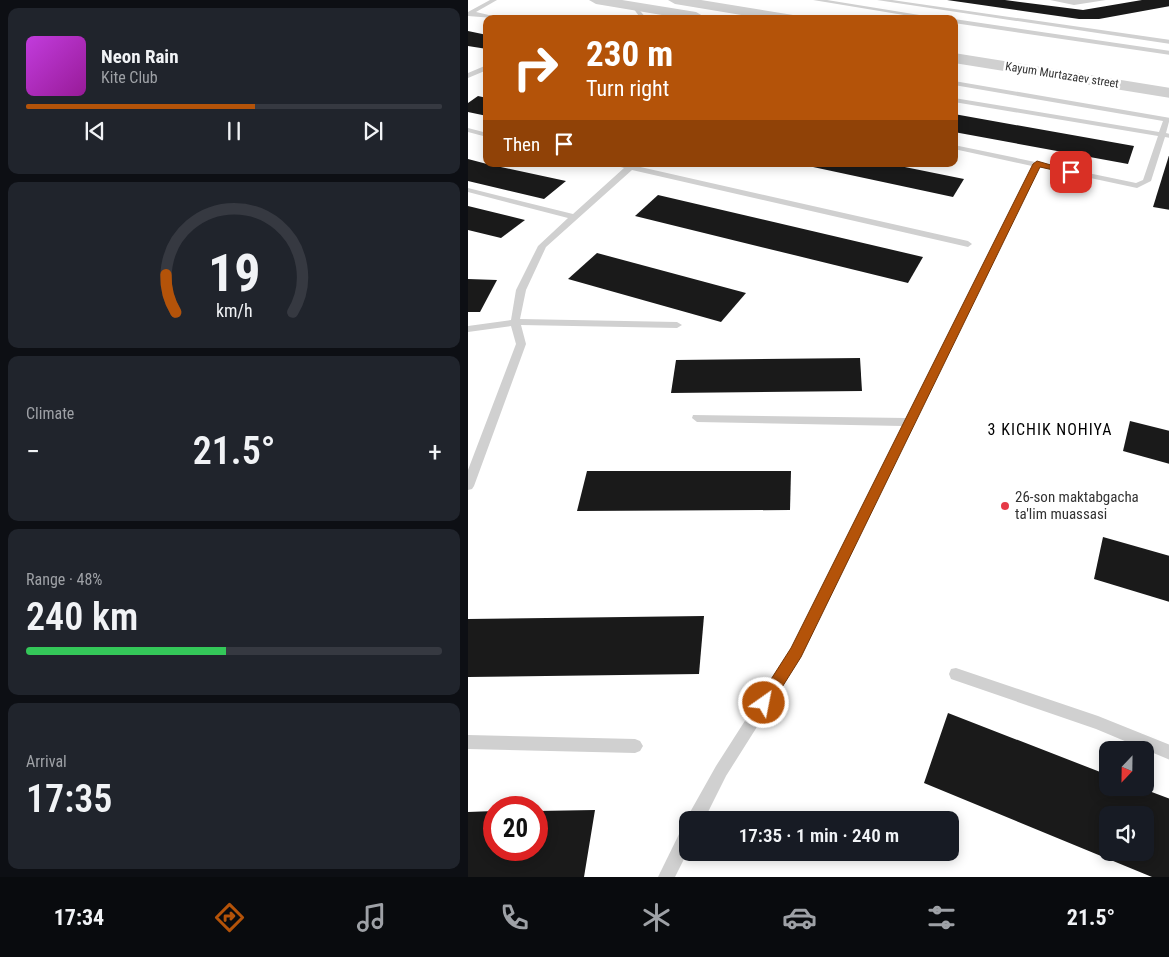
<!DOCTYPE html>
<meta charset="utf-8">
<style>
:root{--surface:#171b24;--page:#20242c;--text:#f1f3f6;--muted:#9ea1a6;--line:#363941;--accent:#b45309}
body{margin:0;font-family:"Roboto Condensed",sans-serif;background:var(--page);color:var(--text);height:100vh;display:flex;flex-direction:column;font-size:19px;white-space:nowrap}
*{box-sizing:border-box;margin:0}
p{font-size:16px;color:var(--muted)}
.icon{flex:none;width:28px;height:28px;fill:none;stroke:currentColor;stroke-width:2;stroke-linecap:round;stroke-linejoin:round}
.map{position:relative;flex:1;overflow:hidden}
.drawer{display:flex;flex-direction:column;gap:8px;padding:8px;background:#0d0f14;width:468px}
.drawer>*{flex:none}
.hud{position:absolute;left:15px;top:15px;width:475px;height:152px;border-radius:10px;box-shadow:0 2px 12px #0003;background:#b45309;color:#fff;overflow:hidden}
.needle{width:32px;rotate:202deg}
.tools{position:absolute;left:631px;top:741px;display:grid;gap:10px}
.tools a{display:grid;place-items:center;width:55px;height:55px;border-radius:10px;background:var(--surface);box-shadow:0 2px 12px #0003;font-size:25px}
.speed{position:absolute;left:15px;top:796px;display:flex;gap:10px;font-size:25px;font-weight:700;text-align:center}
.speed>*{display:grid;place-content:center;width:65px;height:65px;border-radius:50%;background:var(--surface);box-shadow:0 2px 12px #0003;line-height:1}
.speed .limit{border:8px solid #d22;background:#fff;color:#111}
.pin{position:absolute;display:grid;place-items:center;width:42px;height:42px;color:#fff;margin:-21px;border-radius:10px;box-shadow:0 2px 8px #0006}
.me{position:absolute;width:55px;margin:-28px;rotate:33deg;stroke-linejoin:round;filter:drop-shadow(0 0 4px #0008)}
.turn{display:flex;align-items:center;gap:18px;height:105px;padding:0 20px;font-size:22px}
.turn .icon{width:65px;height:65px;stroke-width:2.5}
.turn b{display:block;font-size:35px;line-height:42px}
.then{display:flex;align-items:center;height:48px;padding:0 20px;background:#0003;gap:10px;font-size:19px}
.big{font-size:38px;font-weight:600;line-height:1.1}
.drawer .card{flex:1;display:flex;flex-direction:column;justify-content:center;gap:8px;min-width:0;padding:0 18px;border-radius:10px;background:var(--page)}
.drawer .dial{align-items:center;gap:0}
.dial svg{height:130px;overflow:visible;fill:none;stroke:var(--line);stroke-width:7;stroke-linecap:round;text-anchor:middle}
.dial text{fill:var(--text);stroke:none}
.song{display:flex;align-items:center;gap:15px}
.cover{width:60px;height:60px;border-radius:8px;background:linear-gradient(135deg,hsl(290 70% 55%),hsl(300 70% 35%))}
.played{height:5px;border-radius:2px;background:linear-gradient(90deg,var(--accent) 55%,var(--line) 55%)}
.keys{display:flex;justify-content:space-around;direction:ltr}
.heat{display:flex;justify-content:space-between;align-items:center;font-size:28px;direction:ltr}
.charge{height:8px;border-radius:4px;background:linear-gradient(90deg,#34c759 48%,var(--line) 0)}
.trip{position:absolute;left:211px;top:811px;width:280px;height:50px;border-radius:10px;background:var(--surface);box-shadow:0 2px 12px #0003;font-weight:600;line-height:50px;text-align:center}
.dock{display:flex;height:80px;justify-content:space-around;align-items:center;background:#090b0e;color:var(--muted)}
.dock .icon{width:35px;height:35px}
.dock .current{color:var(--accent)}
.dock b{font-size:22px;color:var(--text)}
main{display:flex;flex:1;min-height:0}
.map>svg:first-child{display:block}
.building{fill:#1a1a1a;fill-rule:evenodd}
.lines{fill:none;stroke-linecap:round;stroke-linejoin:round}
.service{fill:#d0d0d0;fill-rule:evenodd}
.tertiary{fill:#d0d0d0;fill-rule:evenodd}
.route{fill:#b45309;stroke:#753606}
.poi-dot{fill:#e63946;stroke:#fff;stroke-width:2}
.labels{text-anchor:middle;stroke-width:5;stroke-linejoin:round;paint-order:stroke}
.far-street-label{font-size:12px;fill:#333;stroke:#fff}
.poi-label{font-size:15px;fill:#333;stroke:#fff;text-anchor:start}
.neighbourhood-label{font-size:16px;letter-spacing:1px;fill:#000;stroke:#fff}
</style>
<main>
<section class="drawer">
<div class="card">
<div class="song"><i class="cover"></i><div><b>Neon Rain</b><p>Kite Club</p></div></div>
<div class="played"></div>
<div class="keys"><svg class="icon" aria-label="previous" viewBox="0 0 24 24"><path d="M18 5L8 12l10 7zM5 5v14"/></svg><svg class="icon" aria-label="pause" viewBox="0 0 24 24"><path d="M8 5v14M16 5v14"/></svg><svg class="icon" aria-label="next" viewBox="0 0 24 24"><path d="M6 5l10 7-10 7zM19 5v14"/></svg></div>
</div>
<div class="card dial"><svg viewBox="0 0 100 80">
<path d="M14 69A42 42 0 1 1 86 69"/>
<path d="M14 69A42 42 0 0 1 8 46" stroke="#b45309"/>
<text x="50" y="56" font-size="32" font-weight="700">19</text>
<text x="50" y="72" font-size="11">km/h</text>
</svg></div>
<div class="card"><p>Climate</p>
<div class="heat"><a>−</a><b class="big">21.5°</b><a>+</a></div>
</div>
<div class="card"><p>Range · 48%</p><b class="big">240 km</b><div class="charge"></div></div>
<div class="card"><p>Arrival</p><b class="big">17:35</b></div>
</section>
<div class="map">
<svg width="702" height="877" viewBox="0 0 702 877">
<rect width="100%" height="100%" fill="#fff"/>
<g class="building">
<polygon points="479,0 537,0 615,10 674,0 702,0 702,6 631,19 611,19"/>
<polygon points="0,31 19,35 19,49 0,46"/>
<polygon points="10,96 19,98 19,116 0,112 0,103"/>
<polygon points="486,114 666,146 660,164 486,132"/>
<polygon points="702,152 702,210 685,207"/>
<polygon points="0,159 19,164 98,181 76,199 0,181"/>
<polygon points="331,164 422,164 496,179 485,197"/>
<polygon points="190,195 455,257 440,283 167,216"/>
<polygon points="0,206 57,220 33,238 0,230"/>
<polygon points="129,253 278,293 253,322 100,279"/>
<polygon points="0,279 29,280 12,312 0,312"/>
<polygon points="392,358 394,391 203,393 208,360"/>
<polygon points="662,421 702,431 702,464 655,451"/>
<polygon points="119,471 323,471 322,510 109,511"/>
<polygon points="635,537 702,556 702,602 626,579"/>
<polygon points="236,616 231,674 0,677 0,619"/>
<path d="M480,713L640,775V788H673L702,799V877H684L456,783ZM640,815H678V852H640Z"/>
<polygon points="127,810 116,877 0,877 0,812 26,811 26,850 69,850 69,811"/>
</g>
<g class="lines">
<g class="service">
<polygon points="22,0 29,0 8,12 38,19 0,16 0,12"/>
<polygon points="345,0 359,0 476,19 460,19"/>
<polygon points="409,0 424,0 702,40 702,44"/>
<polygon points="582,0 638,0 606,5"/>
<polygon points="163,5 167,5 179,19 173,19"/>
<polygon points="486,19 702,51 702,55 486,23"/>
<polygon points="19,65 19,70 0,78 0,73"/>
<polygon points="486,81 702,118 698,133 702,134 702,138 697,137 683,181 669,188 571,167 333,657 258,776 236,820 220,820 220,823 219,820 221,814 248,766 323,649 434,426 229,422 224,418 225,415 438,418 564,166 486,149 486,145 668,183 675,180 690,136 486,102 486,98 691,132 695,121 486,85"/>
<polygon points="0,128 19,133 19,137 0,132"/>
<polygon points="143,164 170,164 168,166 500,241 504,244 500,247 164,170 78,247 58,290 52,319 209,322 214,325 209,328 53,325 58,344 6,486 4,489 0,490 0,470 48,344 43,326 0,332 0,326 43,320 48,290 70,246 100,218 0,192 0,188 105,214 156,168"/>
<polygon points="488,668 630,716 702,745 702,760 628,729 483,679 481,674 483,669"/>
<polygon points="0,735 167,739 172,741 175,746 172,751 167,753 0,749"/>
<polygon points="220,826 220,851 207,877 190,877 214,828"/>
</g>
<g class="tertiary">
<polygon points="121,0 154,0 228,12 235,16 233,19 218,19 128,4"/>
<polygon points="200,0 233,0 325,15 332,19 297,19 207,4"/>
<polygon points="486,53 702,88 702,98 486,63"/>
</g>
</g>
<polygon class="route" points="569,161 607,172 603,174 572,167 333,657 301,708 296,710 291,708 289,703 291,698 323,648 565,164"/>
<circle class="poi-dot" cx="537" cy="506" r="5"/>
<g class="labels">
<g class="far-street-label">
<text transform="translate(594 75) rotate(9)" y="4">Kayum Murtazaev street</text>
</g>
<g class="poi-label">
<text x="547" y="502">26-son maktabgacha<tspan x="547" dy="17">ta'lim muassasi</tspan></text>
</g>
<g class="neighbourhood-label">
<text x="582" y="435">3 KICHIK NOHIYA</text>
</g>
</g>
</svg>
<div class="tools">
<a><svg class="needle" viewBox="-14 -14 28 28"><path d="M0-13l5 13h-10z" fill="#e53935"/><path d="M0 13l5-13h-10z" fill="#9ea1a6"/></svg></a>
<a><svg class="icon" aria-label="sound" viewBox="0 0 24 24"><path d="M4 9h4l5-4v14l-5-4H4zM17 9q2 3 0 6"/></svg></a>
</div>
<div class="speed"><div class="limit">20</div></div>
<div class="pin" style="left:603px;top:172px;background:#d93025"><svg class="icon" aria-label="arrive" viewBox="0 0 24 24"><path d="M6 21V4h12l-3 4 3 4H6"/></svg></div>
<svg class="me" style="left:296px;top:703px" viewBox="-20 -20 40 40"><circle r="17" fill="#b45309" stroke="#fff" stroke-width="3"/><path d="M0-11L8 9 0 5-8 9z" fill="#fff"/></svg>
<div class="trip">17:35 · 1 min · 240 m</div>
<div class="hud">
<div class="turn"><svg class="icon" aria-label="right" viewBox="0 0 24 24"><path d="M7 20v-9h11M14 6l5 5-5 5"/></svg><div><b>230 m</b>Turn right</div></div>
<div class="then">Then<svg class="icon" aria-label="arrive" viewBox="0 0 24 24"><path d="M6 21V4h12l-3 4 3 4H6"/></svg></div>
</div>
</div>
</main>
<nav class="dock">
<b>17:34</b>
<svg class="icon current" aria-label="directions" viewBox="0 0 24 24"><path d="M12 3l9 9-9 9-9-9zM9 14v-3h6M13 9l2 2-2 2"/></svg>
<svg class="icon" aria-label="music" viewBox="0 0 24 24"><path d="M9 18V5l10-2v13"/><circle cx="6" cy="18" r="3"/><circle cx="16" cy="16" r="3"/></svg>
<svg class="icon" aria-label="phone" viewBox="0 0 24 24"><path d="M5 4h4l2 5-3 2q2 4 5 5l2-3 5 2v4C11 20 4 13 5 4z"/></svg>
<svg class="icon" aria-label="climate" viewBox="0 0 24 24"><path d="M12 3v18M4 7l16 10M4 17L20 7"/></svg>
<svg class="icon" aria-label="car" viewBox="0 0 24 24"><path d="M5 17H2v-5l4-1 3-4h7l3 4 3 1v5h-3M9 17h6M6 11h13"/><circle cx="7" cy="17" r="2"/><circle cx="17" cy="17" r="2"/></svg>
<svg class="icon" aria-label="filters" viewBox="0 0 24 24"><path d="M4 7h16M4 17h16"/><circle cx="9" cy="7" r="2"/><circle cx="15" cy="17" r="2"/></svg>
<b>21.5°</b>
</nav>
